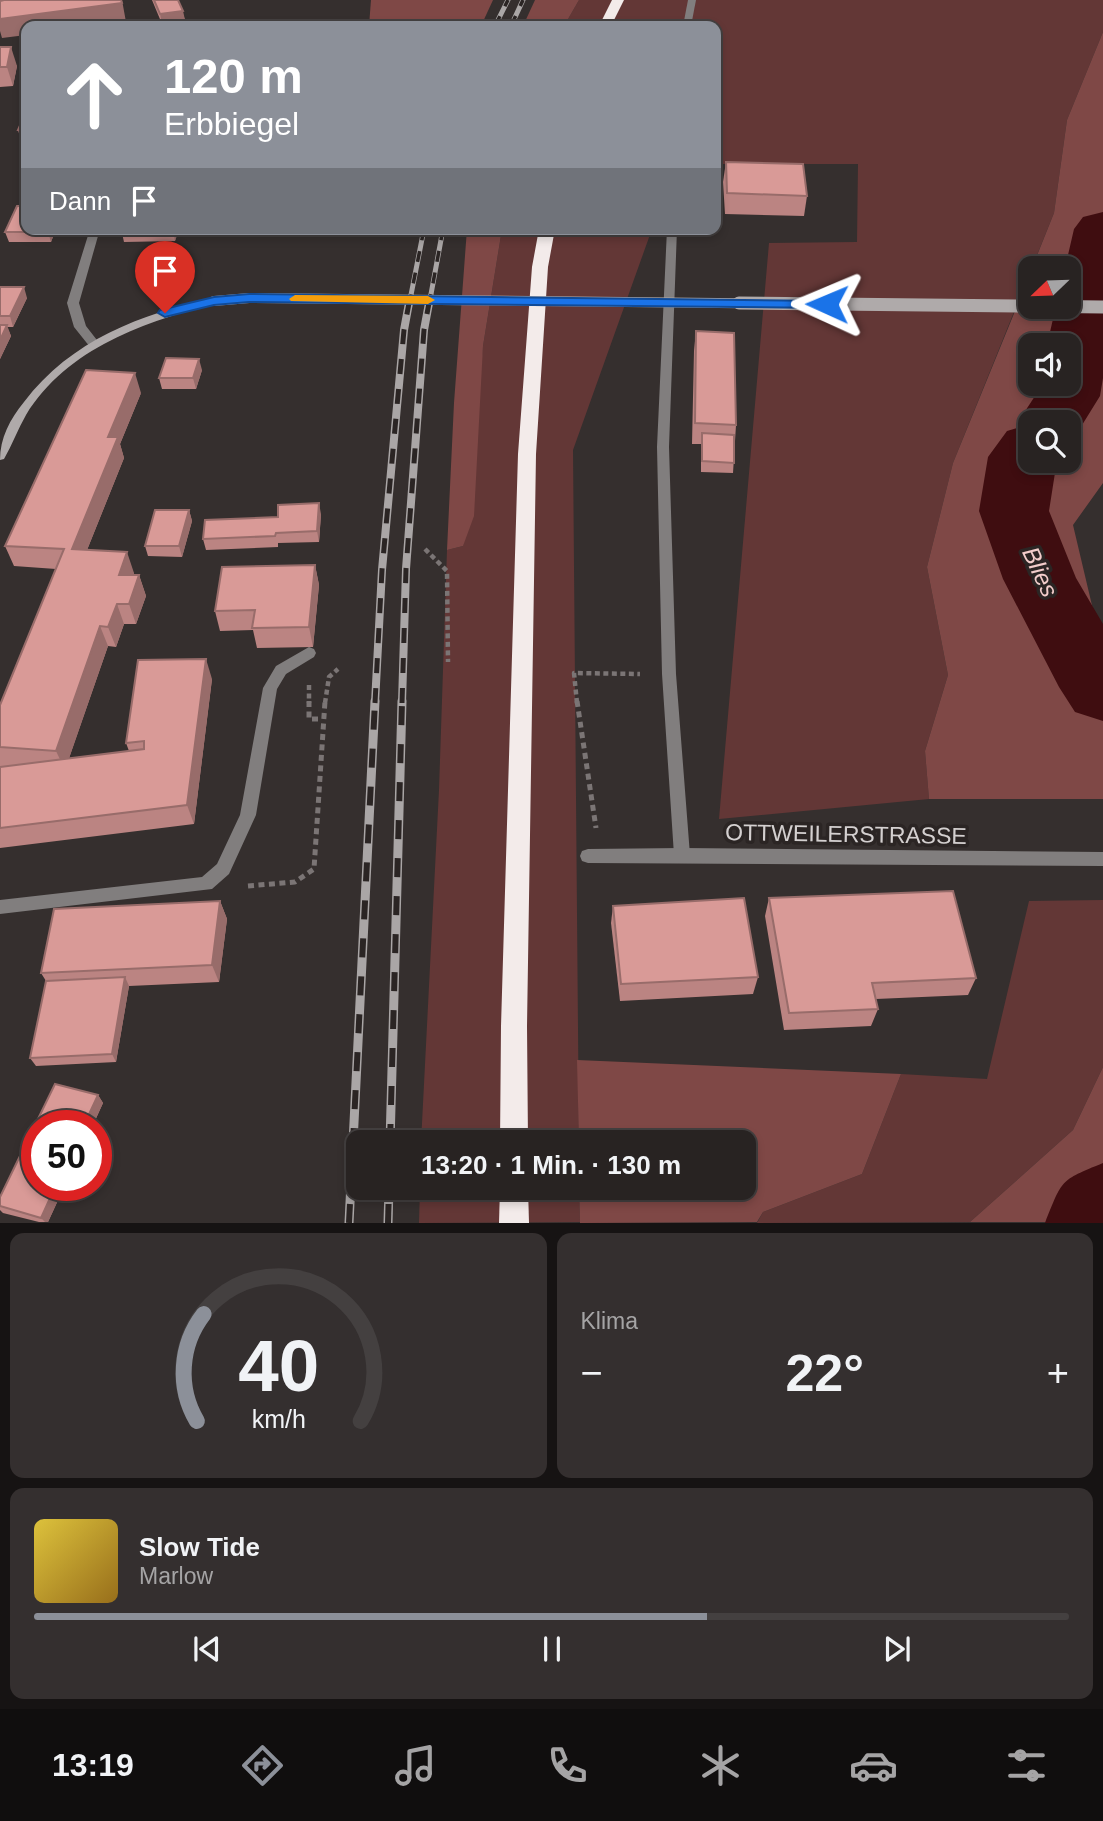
<!DOCTYPE html>
<html lang="de">
<meta charset="utf-8">
<style>
:root{--surface:#282322;--page:#342f2f;--text:#f1f3f6;--muted:#a5a4a5;--line:#444040;--accent:#8c9099}
body{margin:0;font-family:Arial,sans-serif;background:var(--page);color:var(--text);height:100vh;display:flex;flex-direction:column;font-size:26px;white-space:nowrap}
*{box-sizing:border-box;margin:0}
p{font-size:23px;color:var(--muted)}
.icon{flex:none;width:38px;height:38px;fill:none;stroke:currentColor;stroke-width:2;stroke-linecap:round;stroke-linejoin:round}
.map{position:relative;height:1223px;overflow:hidden}
.panel{display:flex;flex-direction:column;gap:10px;padding:10px;background:#161313;flex:1}
.panel>*{flex:none}
.guide{position:absolute;left:21px;top:21px;width:700px;height:214px;border-radius:14px;box-shadow:0 4px 10px #0003,0 0 0 2px var(--line);background:#8c9099;color:#fff;overflow:hidden}
.needle{width:46px;rotate:247deg}
.controls{position:absolute;left:1018px;top:256px;display:grid;gap:14px}
.controls a{display:grid;place-items:center;width:63px;height:63px;border-radius:14px;background:var(--surface);box-shadow:0 4px 10px #0003,0 0 0 2px var(--line);font-size:35px}
.speed{position:absolute;left:21px;top:1110px;display:flex;gap:14px;font-size:35px;font-weight:700;text-align:center}
.speed>*{display:grid;place-content:center;width:91px;height:91px;border-radius:50%;background:var(--surface);box-shadow:0 4px 10px #0003,0 0 0 2px var(--line);line-height:1}
.speed .limit{border:10px solid #d22;background:#fff;color:#111}
.pin{position:absolute;display:grid;place-items:center;width:60px;height:60px;color:#fff;margin:-72px -30px;border-radius:50% 50% 50% 0;rotate:-45deg;box-shadow:0 0 7px #0007}
.pin .icon{rotate:45deg}
.me{position:absolute;width:77px;margin:-38px;rotate:271deg;stroke-linejoin:round;filter:drop-shadow(0 0 5px #0008)}
.turn{display:flex;align-items:center;gap:24px;height:147px;padding:0 28px;font-size:32px}
.turn .icon{width:91px;height:91px;stroke-width:2.5}
.turn b{display:block;font-size:49px;line-height:60px}
.then{display:flex;align-items:center;height:66px;padding:0 28px;background:#0003;gap:14px;font-size:26px}
.big{font-size:52px;font-weight:600;line-height:1.1}
.panel .card{flex:1;display:flex;flex-direction:column;justify-content:center;gap:10px;min-width:0;padding:0 24px;border-radius:14px;background:var(--page)}
.panel .dial{align-items:center;gap:0}
.dial svg{height:182px;overflow:visible;fill:none;stroke:var(--line);stroke-width:7;stroke-linecap:round;text-anchor:middle}
.dial text{fill:var(--text);stroke:none}
.song{display:flex;align-items:center;gap:21px}
.cover{width:84px;height:84px;border-radius:10px;background:linear-gradient(135deg,hsl(50 70% 55%),hsl(40 70% 35%))}
.played{height:7px;border-radius:4px;background:linear-gradient(90deg,var(--accent) 65%,var(--line) 65%)}
.keys{display:flex;justify-content:space-around;direction:ltr}
.heat{display:flex;justify-content:space-between;align-items:center;font-size:38px;direction:ltr}
.panel .tiles{flex:1;display:grid;gap:10px;grid-template-columns:1fr 1fr}
.card:last-child{grid-column:span 2}
.trip{position:absolute;left:346px;top:1130px;width:410px;height:70px;border-radius:14px;background:var(--surface);box-shadow:0 4px 10px #0003,0 0 0 2px var(--line);font-weight:600;line-height:70px;text-align:center}
.dock{display:flex;height:112px;justify-content:space-around;align-items:center;background:#100e0e;color:var(--muted)}
.dock .icon{width:49px;height:49px}
.dock .selected{color:var(--accent)}
.dock b{font-size:32px;color:var(--text)}
.map>svg:first-child{display:block}
.green{fill:#633736}
.forest{fill:#7f4846;fill-rule:evenodd}
.lines{fill:none;stroke-linecap:round;stroke-linejoin:round}
.river{fill:#3f0d10;fill-rule:evenodd}
.path-far1{stroke:#7b7575;stroke-width:4.5;stroke-dasharray:5 3.5;stroke-linecap:butt}
.path{stroke:#7b7575;stroke-width:5;stroke-dasharray:6 4.5;stroke-linecap:butt}
.lane{fill:#817e7e;fill-rule:evenodd}
.street{fill:#817e7e;fill-rule:evenodd}
.secondary{fill:#afaaaa;fill-rule:evenodd}
.highway{fill:#f3ebea;fill-rule:evenodd}
.rail-far2-casing{stroke:#aaa6a6;stroke-width:5}
.rail-far1-casing{stroke:#aaa6a6;stroke-width:8}
.rail-casing{stroke:#aaa6a6;stroke-width:9}
.rail-far2{stroke:#2b2524;stroke-width:3.5;stroke-dasharray:11;stroke-linecap:butt}
.rail-far1{stroke:#2b2524;stroke-width:5;stroke-dasharray:15;stroke-linecap:butt}
.rail{stroke:#2b2524;stroke-width:6;stroke-dasharray:19;stroke-linecap:butt}
.secondary-bridge-far1{stroke:#afaaaa;stroke-width:10}
.secondary-bridge{stroke:#afaaaa;stroke-width:13}
.wall{fill:#bb8482}
.shaded-wall{fill:#986c6a}
.building{fill:#d99a97;stroke:#986c6a;stroke-width:2}
.route{fill:#1a73e8;stroke:#114b97;stroke-width:2}
.slow{fill:#f59e0b}
.labels{text-anchor:middle;stroke-width:7;stroke-linejoin:round;paint-order:stroke}
.street-label{font-size:23px;fill:#d4d0d0;stroke:#2b2524}
.water-label{font-size:24px;font-style:italic;fill:#f3cdcb;stroke:#2b2524}
</style>
<div class="map">
<svg width="1103" height="1223" viewBox="0 0 1103 1223">
<rect width="100%" height="100%" fill="#352f2e"/>
<g class="green">
<polygon points="579,0 1103,0 1103,32 1067,120 1054,213 953,463 927,567 948,675 925,751 929,799 719,819 769,243 857,242 858,164 716,164 716,26 564,26"/>
<polygon points="502,229 652,229 573,450 579,1143 421,1143 439,790 447,550 463,546 483,346"/>
<polygon points="1103,900 1103,1067 1073,1130 970,1222 757,1223 763,1212 862,1174 901,1074 987,1079 1029,901"/>
<polygon points="420,1188 579,1188 580,1222 419,1223"/>
</g>
<g class="forest">
<polygon points="371,0 493,0 481,26 369,26"/>
<polygon points="535,0 579,0 564,26 523,26"/>
<path d="M1103,32V483L1073,525L1103,652V799H929L925,751L948,675L927,567L953,463L1031,272V306H1069V268H1032L1054,213L1067,120ZM1031,345H1069V383H1031ZM1031,422H1069V460H1031Z"/>
<polygon points="467,229 502,229 483,346 474,516 463,546 447,550 454,403"/>
<polygon points="577,1060 901,1074 862,1174 763,1212 757,1222 580,1223 579,1188 744,1188 744,1143 579,1143"/>
<polygon points="1103,1067 1103,1222 970,1222 1073,1130"/>
</g>
<g class="lines">
<g class="river">
<polygon points="1103,212 1103,378 1100,396 1074,438 1069,439 1069,422 1031,422 1031,460 1057,460 1049,511 1076,578 1103,624 1103,721 1075,712 1059,687 1003,579 979,511 988,457 1007,431 1021,427 1018,422 1035,396 1037,383 1069,383 1069,345 1047,345 1056,306 1069,306 1069,268 1065,268 1074,229 1083,217"/>
<path d="M1103,1163V1223H1045C1063,1179 1059,1181 1103,1163Z"/>
</g>
<g class="path-far1">
<polyline points="425,549 447,571 448,662"/>
<polyline points="309,685 309,703"/>
<polyline points="325,703 329,677 338,669"/>
<polyline points="577,703 574,673 640,674"/>
</g>
<g class="path">
<polyline points="309,701 309,719 322,719"/>
<polyline points="577,701 596,828"/>
<polyline points="248,886 295,882 314,869 325,701"/>
</g>
<g class="lane">
<polygon points="688,0 696,0 691,26 683,26"/>
<polygon points="90,229 100,229 79,303 86,326 100,344 94,348 90,347 74,327 67,303"/>
<polygon points="667,229 677,229 669,447 676,674 690,855 688,860 682,862 676,860 674,855 662,674 657,447"/>
</g>
<g class="street">
<polygon points="309,647 314,649 316,653 314,657 286,674 277,689 256,815 229,874 212,889 0,914 0,900 202,877 217,864 240,815 263,688 276,666"/>
<polygon points="682,848 1103,852 1103,866 588,863 582,861 580,856 582,851 588,849"/>
</g>
<path class="secondary" d="M214,298L220,301L218,303C146,321 67,348 26,415C18,429 12,445 4,459L0,460C0,438 10,419 24,402C71,340 141,314 214,298Z"/>
<g class="highway">
<polygon points="612,0 624,0 611,26 599,26"/>
<polygon points="539,229 555,229 548,267 536,454 527,1026 528,1143 500,1143 501,1026 518,454 532,267"/>
<polygon points="500,1188 528,1188 529,1223 499,1223"/>
</g>
<g class="rail-far2-casing">
<g id="rail-far2">
<polyline points="495,26 508,0"/>
<polyline points="511,26 523,0"/>
<polyline points="409,305 424,229"/>
<polyline points="429,305 443,229"/>
</g>
</g>
<g class="rail-far1-casing">
<g id="rail-far1">
<polyline points="375,703 382,570 404,330 409,303"/>
<polyline points="402,703 406,569 424,330 429,303"/>
</g>
</g>
<g class="rail-casing">
<g id="rail">
<polyline points="390,1143 402,701"/>
<polyline points="349,1223 375,701"/>
<polyline points="388,1223 389,1188"/>
</g>
</g>
<use href="#rail-far2" class="rail-far2"/>
<use href="#rail-far1" class="rail-far1"/>
<use href="#rail" class="rail"/>
<polyline class="secondary-bridge-far1" points="214,301 249,298 905,305"/>
<polyline class="secondary-bridge" points="739,303 1103,307"/>
</g>
<g class="wall">
<polygon points="152,0 178,0 185,20 162,24"/>
<polygon points="0,47 17,66 13,86 0,87"/>
<polygon points="26,112 26,140 21,140 18,130"/>
<polygon points="726,162 807,196 804,216 725,214 723,182"/>
<polygon points="26,229 56,229 51,242 9,242 5,232"/>
<polygon points="121,229 179,229 175,241 124,242"/>
<polygon points="0,287 27,298 13,327 7,327 11,336 0,359"/>
<polygon points="696,331 736,425 733,473 701,472 701,444 692,444 694,351"/>
<polygon points="202,370 196,389 162,389 159,378"/>
<polygon points="141,393 120,444 124,458 87,550 134,573 133,575 139,575 146,596 136,624 124,624 116,647 108,646 69,758 129,751 126,743 212,679 194,824 0,848 0,705 56,569 14,566 5,546"/>
<polygon points="189,510 192,521 182,557 148,556 145,546"/>
<polygon points="321,514 319,542 278,543 278,547 206,550 203,539 278,517"/>
<polygon points="315,565 319,585 313,647 257,648 253,630 220,631 215,611"/>
<polygon points="769,898 976,978 968,995 876,999 878,1009 871,1026 784,1030 765,916"/>
<polygon points="220,901 227,919 219,982 129,986 116,1062 36,1066 30,1058 46,981 41,973"/>
<polygon points="613,906 758,977 753,994 620,1001 611,923"/>
<polygon points="55,1084 98,1095 103,1103 93,1125 37,1125 37,1185 65,1185 48,1222 39,1222 3,1213 0,1210 0,1197"/>
</g>
<g class="shaded-wall">
<polygon points="0,0 122,0 126,22 94,26 26,26 26,35 2,38 0,31"/>
<polygon points="183,11 185,20 162,24 160,14"/>
<polygon points="11,47 17,66 13,86 7,67"/>
<polygon points="49,229 56,229 51,242 48,232"/>
<polygon points="173,229 179,229 175,241"/>
<polygon points="24,287 27,298 13,327 10,316"/>
<polygon points="7,325 11,336 0,359 0,336"/>
<polygon points="199,359 202,370 196,389 193,378"/>
<polygon points="135,373 141,393 120,444 124,458 79,570 72,549 108,437"/>
<polygon points="319,503 321,514 319,542 317,531"/>
<polygon points="189,510 192,521 182,557 179,546"/>
<polygon points="127,552 134,573 126,595 119,575"/>
<polygon points="315,565 319,585 313,647 309,627"/>
<polygon points="139,575 146,596 136,624 129,604"/>
<polygon points="117,604 124,624 116,647 108,627"/>
<polygon points="100,626 108,646 65,770 56,751"/>
<polygon points="206,659 212,679 194,824 187,805"/>
<polygon points="220,901 227,919 219,982 212,965"/>
<polygon points="125,977 129,986 116,1062 112,1054"/>
<polygon points="98,1095 103,1103 93,1125 84,1125"/>
<polygon points="56,1185 65,1185 48,1222 45,1222 41,1218"/>
</g>
<g class="building">
<polygon points="4,0 121,0 122,3 0,19 0,1"/>
<polygon points="154,0 178,0 183,11 160,14"/>
<polygon points="0,47 11,47 7,67 0,67"/>
<polygon points="26,112 26,130 18,130"/>
<polygon points="726,162 803,164 807,196 727,193"/>
<polygon points="17,206 26,206 26,229 49,229 48,232 5,232"/>
<polygon points="0,287 24,287 10,316 0,316"/>
<polygon points="0,325 7,325 1,338 0,336"/>
<polygon points="696,331 734,333 736,425 695,423"/>
<polygon points="166,358 199,359 193,378 159,378"/>
<polygon points="86,370 135,373 108,437 118,437 72,549 127,552 119,575 139,575 129,604 117,604 108,627 100,626 56,751 0,747 0,705 64,549 5,546"/>
<polygon points="702,433 734,435 734,463 702,461"/>
<polygon points="319,503 317,531 276,533 275,536 203,539 205,520 278,517 278,505"/>
<polygon points="155,510 189,510 179,546 145,546"/>
<polygon points="315,565 309,627 252,628 255,610 215,611 222,567"/>
<polygon points="206,659 187,805 0,828 0,767 144,749 144,741 126,743 138,660"/>
<polygon points="953,891 976,978 872,983 878,1009 789,1013 769,898"/>
<polygon points="744,898 758,977 621,984 613,906"/>
<polygon points="220,901 212,965 41,973 54,909"/>
<polygon points="125,977 112,1054 30,1058 46,981"/>
<polygon points="55,1084 98,1095 84,1125 37,1125 37,1185 56,1185 41,1218 0,1206 0,1197"/>
</g>
<polygon class="route" points="249,294 827,301 834,304 827,308 249,302 214,305 165,317 158,313 160,310 214,297"/>
<polygon class="slow" points="295,295 428,296 435,300 428,304 291,301 289,299"/>
<g class="labels">
<g class="street-label">
<text transform="translate(846 834) rotate(1)" y="8">OTTWEILERSTRASSE</text>
</g>
<g class="water-label">
<text transform="translate(1040 572) rotate(65)" y="8">Blies</text>
</g>
</g>
</svg>
<div class="controls">
<a><svg class="needle" viewBox="-14 -14 28 28"><path d="M0-13l5 13h-10z" fill="#e53935"/><path d="M0 13l5-13h-10z" fill="#a5a4a5"/></svg></a>
<a><svg class="icon" aria-label="sound" viewBox="0 0 24 24"><path d="M4 9h4l5-4v14l-5-4H4zM17 9q2 3 0 6"/></svg></a>
<a><svg class="icon" aria-label="search" viewBox="0 0 24 24"><circle cx="10" cy="10" r="6"/><path d="M15 15l6 6"/></svg></a>
</div>
<div class="speed"><div class="limit">50</div></div>
<div class="pin" style="left:165px;top:313px;background:#d93025"><svg class="icon" aria-label="arrive" viewBox="0 0 24 24"><path d="M6 21V4h12l-3 4 3 4H6"/></svg></div>
<svg class="me" style="left:827px;top:304px" viewBox="-20 -20 40 40"><path d="M0-17L14 15 0 8-14 15z" fill="#1a73e8" stroke="#fff" stroke-width="4"/></svg>
<div class="trip">13:20 · 1 Min. · 130 m</div>
<div class="guide">
<div class="turn"><svg class="icon" aria-label="ahead" viewBox="0 0 24 24"><path d="M12 20V5M6 11l6-6 6 6"/></svg><div><b>120 m</b>Erbbiegel</div></div>
<div class="then">Dann<svg class="icon" aria-label="arrive" viewBox="0 0 24 24"><path d="M6 21V4h12l-3 4 3 4H6"/></svg></div>
</div>
</div>
<section class="panel">
<div class="tiles">
<div class="card dial"><svg viewBox="0 0 100 80">
<path d="M14 69A42 42 0 1 1 86 69"/>
<path d="M14 69A42 42 0 0 1 17 22" stroke="#8c9099"/>
<text x="50" y="56" font-size="32" font-weight="700">40</text>
<text x="50" y="72" font-size="11">km/h</text>
</svg></div>
<div class="card"><p>Klima</p>
<div class="heat"><a>−</a><b class="big">22°</b><a>+</a></div>
</div>
<div class="card">
<div class="song"><i class="cover"></i><div><b>Slow Tide</b><p>Marlow</p></div></div>
<div class="played"></div>
<div class="keys"><svg class="icon" aria-label="previous" viewBox="0 0 24 24"><path d="M18 5L8 12l10 7zM5 5v14"/></svg><svg class="icon" aria-label="pause" viewBox="0 0 24 24"><path d="M8 5v14M16 5v14"/></svg><svg class="icon" aria-label="next" viewBox="0 0 24 24"><path d="M6 5l10 7-10 7zM19 5v14"/></svg></div>
</div>
</div>
</section>
<nav class="dock">
<b>13:19</b>
<svg class="icon selected" aria-label="directions" viewBox="0 0 24 24"><path d="M12 3l9 9-9 9-9-9zM9 14v-3h6M13 9l2 2-2 2"/></svg>
<svg class="icon" aria-label="music" viewBox="0 0 24 24"><path d="M9 18V5l10-2v13"/><circle cx="6" cy="18" r="3"/><circle cx="16" cy="16" r="3"/></svg>
<svg class="icon" aria-label="phone" viewBox="0 0 24 24"><path d="M5 4h4l2 5-3 2q2 4 5 5l2-3 5 2v4C11 20 4 13 5 4z"/></svg>
<svg class="icon" aria-label="climate" viewBox="0 0 24 24"><path d="M12 3v18M4 7l16 10M4 17L20 7"/></svg>
<svg class="icon" aria-label="car" viewBox="0 0 24 24"><path d="M5 17H2v-5l4-1 3-4h7l3 4 3 1v5h-3M9 17h6M6 11h13"/><circle cx="7" cy="17" r="2"/><circle cx="17" cy="17" r="2"/></svg>
<svg class="icon" aria-label="filters" viewBox="0 0 24 24"><path d="M4 7h16M4 17h16"/><circle cx="9" cy="7" r="2"/><circle cx="15" cy="17" r="2"/></svg>
</nav>
